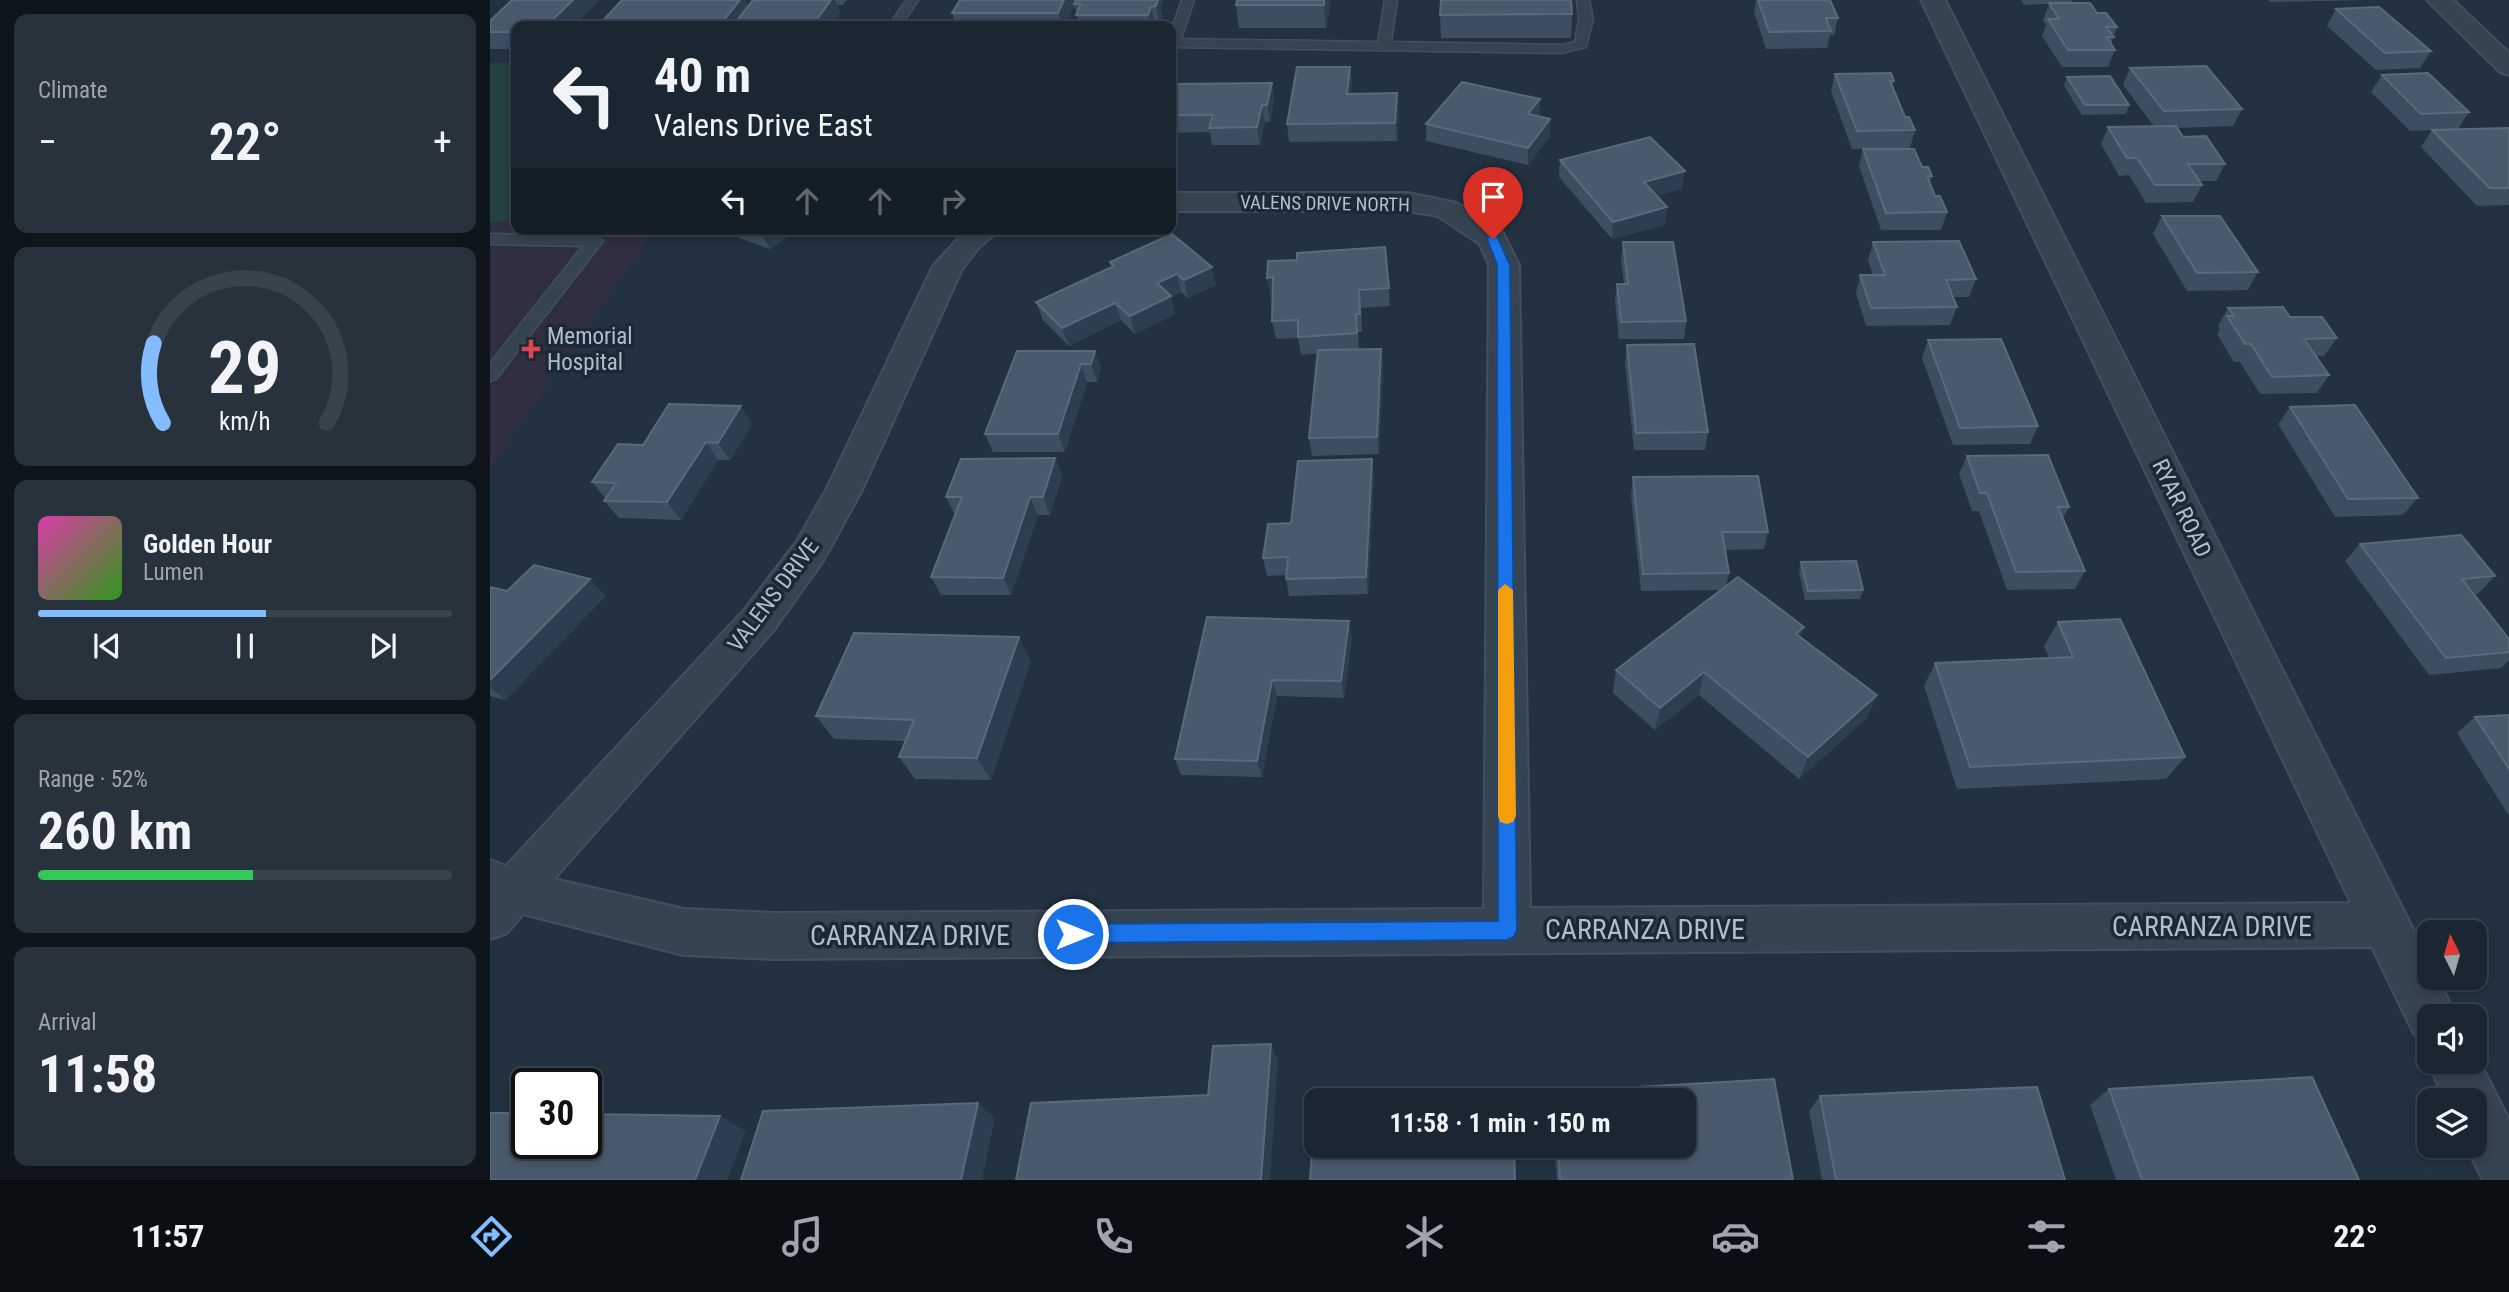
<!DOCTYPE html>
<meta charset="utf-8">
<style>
:root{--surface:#1a2631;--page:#27323d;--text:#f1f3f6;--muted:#9fa5ab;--line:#38434d;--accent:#84bdff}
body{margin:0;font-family:"Roboto Condensed",sans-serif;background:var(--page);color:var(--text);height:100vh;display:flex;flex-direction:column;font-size:26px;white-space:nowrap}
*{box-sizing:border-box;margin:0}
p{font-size:23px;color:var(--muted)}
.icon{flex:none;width:38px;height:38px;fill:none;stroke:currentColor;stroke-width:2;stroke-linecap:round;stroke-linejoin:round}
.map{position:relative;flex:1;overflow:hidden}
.panel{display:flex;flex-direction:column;gap:14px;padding:14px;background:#0e151b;width:490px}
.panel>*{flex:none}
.top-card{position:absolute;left:21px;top:21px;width:665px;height:214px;border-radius:14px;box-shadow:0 4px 10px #0003,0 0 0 2px var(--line);background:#1a2631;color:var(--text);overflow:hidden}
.needle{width:46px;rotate:355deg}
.buttons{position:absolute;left:1927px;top:920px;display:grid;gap:14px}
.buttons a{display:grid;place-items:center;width:70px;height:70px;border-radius:14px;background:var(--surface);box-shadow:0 4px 10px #0003,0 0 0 2px var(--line);font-size:35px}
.speed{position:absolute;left:21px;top:1068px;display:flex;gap:14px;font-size:35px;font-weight:700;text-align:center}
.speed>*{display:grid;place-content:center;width:91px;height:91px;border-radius:50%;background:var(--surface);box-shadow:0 4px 10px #0003,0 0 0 2px var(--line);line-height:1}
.speed .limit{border:4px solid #111;border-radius:10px;background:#fff;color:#111}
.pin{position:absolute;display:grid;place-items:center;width:60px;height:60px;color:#fff;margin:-72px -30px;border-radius:50% 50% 50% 0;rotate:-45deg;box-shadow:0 0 7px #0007}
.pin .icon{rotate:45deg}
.me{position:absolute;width:77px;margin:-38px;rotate:90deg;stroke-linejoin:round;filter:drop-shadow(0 0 5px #0008)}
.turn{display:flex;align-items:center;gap:24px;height:147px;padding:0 28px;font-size:32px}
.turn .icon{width:91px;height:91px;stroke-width:2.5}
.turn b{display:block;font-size:49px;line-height:60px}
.lanes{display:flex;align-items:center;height:66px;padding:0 28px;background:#0003;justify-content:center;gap:35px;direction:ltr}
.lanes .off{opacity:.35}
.big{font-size:52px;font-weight:700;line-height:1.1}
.panel .card{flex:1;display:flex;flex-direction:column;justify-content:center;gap:10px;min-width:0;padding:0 24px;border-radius:14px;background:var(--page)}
.panel .dial{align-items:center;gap:0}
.dial svg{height:182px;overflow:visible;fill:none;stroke:var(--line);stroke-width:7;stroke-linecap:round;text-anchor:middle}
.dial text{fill:var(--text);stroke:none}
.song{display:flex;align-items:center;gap:21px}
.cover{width:84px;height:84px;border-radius:10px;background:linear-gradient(135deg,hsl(320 70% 55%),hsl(110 70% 35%))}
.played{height:7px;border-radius:4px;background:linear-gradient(90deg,var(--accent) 55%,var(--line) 55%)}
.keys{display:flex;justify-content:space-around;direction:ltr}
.heat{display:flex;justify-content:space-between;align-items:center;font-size:38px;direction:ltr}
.charge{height:10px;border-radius:5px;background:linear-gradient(90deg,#34c759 52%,var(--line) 0)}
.trip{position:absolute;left:814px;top:1088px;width:392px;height:70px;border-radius:14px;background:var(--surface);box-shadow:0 4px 10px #0003,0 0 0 2px var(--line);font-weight:700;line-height:70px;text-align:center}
.tab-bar{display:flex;height:112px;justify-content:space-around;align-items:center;background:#0a0f14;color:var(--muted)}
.tab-bar .icon{width:49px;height:49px}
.tab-bar .selected{color:var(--accent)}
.tab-bar b{font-size:32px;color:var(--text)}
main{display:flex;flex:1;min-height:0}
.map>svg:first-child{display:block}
.medical{fill:#302f41}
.green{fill:#244142}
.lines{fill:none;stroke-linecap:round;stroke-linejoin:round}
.service-casing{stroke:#424f5d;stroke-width:3}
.minor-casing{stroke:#424f5d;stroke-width:4}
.service{fill:#364351;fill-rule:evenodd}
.minor{fill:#364351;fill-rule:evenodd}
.wall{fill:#3c4e60}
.shaded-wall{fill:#2c3e4f}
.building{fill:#495a6c;stroke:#596a7a;stroke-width:2}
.route{fill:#1a73e8;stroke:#114b97;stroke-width:2}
.slow{fill:#f59e0b}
.health-dot{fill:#e0444e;stroke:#1b2836;stroke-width:2.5}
.labels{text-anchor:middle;stroke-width:7;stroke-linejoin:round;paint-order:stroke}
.far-street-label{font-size:19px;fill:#b2becb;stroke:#1b2836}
.poi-label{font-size:23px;fill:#b2becb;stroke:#1b2836;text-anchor:start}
.street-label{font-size:23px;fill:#b2becb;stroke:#1b2836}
.near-street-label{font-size:28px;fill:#b2becb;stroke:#1b2836}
</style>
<main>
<section class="panel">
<div class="card"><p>Climate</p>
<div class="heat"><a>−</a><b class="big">22°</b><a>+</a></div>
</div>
<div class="card dial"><svg viewBox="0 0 100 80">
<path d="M14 69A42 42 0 1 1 86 69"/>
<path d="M14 69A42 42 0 0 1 10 34" stroke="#84bdff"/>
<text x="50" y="56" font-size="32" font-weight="700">29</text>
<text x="50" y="72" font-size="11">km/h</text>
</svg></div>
<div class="card">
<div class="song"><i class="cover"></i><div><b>Golden Hour</b><p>Lumen</p></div></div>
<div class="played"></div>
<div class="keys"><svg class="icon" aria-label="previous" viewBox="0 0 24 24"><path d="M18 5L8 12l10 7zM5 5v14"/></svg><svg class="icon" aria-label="pause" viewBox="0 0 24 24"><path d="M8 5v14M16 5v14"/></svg><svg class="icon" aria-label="next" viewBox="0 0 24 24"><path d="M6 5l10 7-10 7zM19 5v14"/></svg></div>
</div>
<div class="card"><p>Range · 52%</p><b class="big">260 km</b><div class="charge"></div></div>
<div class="card"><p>Arrival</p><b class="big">11:58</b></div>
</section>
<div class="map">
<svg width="2019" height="1180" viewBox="0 0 2019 1180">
<rect width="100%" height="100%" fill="#223241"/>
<polygon class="medical" points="26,221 26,229 165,229 0,469 0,222"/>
<polygon class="green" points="26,62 26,221 0,222 0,63"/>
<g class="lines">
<g class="service-casing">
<g id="service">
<polygon points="416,0 428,0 411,26 399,26"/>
<polygon points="692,0 704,0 691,39 888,42 895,0 907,0 901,42 1072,45 1085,42 1089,19 1087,0 1099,0 1103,19 1096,47 1072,53 681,47 681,31"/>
<polygon points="0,234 105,236 113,241 6,379 0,381 0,363 93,246 0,244"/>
</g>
</g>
<g class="minor-casing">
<g id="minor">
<polygon points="1431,0 1455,0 1939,961 1939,978 1948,978 1966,1017 1939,1017 1939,1041 1924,1034 1882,947 284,959 194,955 33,914 17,933 0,939 0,860 16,866 255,609 307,541 336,490 443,266 477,229 511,229 489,247 472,269 372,490 333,561 283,631 64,879 194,909 284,913 994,909 999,265 990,244 948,216 918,211 681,211 681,193 918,193 967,203 1013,233 1029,265 1040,908 1861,903"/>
<polygon points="1937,0 1963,0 2019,53 2019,75 2010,72"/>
<polygon points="1984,1051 2019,1120 2019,1180 1993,1180 1976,1146 1984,1146 1984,1101 1955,1101 1938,1062 1939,1059 1939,1062 1984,1062"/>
</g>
</g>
<use href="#service" class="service"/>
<use href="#minor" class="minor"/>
</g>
<g class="wall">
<polygon points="109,0 83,26 26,26 26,49 0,49 0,21"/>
<polygon points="132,0 255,0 258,7 263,0 357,0 353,5 347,5 350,13"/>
<polygon points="470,0 673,0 670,8 672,16 670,23 665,23 664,26 590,26 584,5 575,26 466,26 462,13"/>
<polygon points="747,0 841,0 836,28 749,28 746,5"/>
<polygon points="1266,0 1340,0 1348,18 1344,35 1340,35 1337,48 1276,49 1264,12"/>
<polygon points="1531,0 1583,0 1581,3 1607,13 1627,27 1621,44 1625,50 1618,67 1572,67 1552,36 1556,25 1553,20 1559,4 1534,5"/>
<polygon points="1778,0 1878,0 1780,2"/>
<polygon points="1846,9 1941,51 1930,68 1886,70 1837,26"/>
<polygon points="1082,14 1081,38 951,38 950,15"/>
<polygon points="860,67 862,84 860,94 909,111 907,141 799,142 797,124"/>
<polygon points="1640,68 1752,109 1743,126 1687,128 1693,137 1735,164 1726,181 1710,181 1712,185 1703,202 1656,203 1639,175 1629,176 1611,144 1618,127 1664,126 1633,85"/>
<polygon points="1345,74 1404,81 1402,87 1415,117 1425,130 1420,148 1362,149 1341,91"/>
<polygon points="1892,75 1979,112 1968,129 2019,128 2019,205 1987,206 1931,147 1942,130 1920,131 1881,92"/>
<polygon points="1577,77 1639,105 1636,114 1592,115 1574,86"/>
<polygon points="782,83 784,101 780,122 775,122 770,145 722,145 720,132 681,133 681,95"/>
<polygon points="1050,117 1060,119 1060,136 1038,165 936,141 936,124"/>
<polygon points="1373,149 1432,167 1442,176 1440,183 1445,196 1457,212 1451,230 1391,230 1369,166"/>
<polygon points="1070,160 1192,189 1166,196 1175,225 1122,239 1069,177"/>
<polygon points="1672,216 1768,272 1758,290 1697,291 1663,234"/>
<polygon points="224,229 309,229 280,249"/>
<polygon points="682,234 726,285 698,298 691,292 681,297 685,314 645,334 631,320 579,346 553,320 546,302 621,267 620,262"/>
<polygon points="1133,242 1196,321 1194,339 1129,339 1125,302 1127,284 1134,284 1131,260"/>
<polygon points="1383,242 1486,279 1479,297 1463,297 1467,307 1460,325 1376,326 1366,293 1370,275 1383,275 1378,260"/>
<polygon points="895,247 900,306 871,308 872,332 868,332 869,349 893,367 889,454 822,456 819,438 828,353 811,355 808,338 786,339 782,321 783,296 780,296 807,260"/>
<polygon points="1738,308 1800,317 1847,338 1834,356 1826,356 1839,375 1827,393 1770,394 1750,362 1744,362 1727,334 1730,329 1728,326"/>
<polygon points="1438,340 1548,426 1540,444 1463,445 1432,358"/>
<polygon points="1137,345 1218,432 1215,450 1144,450 1135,363"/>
<polygon points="605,351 611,369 607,382 597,382 575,452 503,452 495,434"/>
<polygon points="1800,407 1928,498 1913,515 1845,517 1788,424"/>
<polygon points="262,424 240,460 228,460 191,520 129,518 114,501 116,499 102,482 153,445"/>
<polygon points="1477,456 1579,507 1573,518 1595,571 1585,589 1517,590 1489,511 1482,511 1469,474"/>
<polygon points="565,458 572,476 560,515 548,515 521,595 451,595 441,577 465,515 456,497"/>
<polygon points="882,459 884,477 878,594 799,596 796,579 796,575 777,576 773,558"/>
<polygon points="1143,477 1278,532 1274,549 1235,550 1239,573 1236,586 1311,638 1387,695 1377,718 1309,779 1209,695 1165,730 1123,693 1126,670 1231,590 1151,591 1141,495"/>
<polygon points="1870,544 2005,576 1988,594 1984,594 2019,639 2019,660 2011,668 1939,675 1855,561"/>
<polygon points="1311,562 1373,590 1370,599 1315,600 1309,571"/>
<polygon points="0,587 17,591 116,596 15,700 0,696"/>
<polygon points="717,617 862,637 854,698 787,696 772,777 691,775 685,759"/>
<polygon points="1568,622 1695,757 1676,779 1467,789 1434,686 1445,663 1559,658 1554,646"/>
<polygon points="541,661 501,780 425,779 409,757 415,741 344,739 326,716"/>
<polygon points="2019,715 2019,816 1967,733 1985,717"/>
<polygon points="1284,1079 1303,1180 1067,1180 1064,1146 1194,1146 1194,1101 1062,1101 1063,1092"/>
<polygon points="1619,1089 1869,1180 1626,1180 1600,1105"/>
<polygon points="1330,1096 1575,1180 1332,1180 1319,1111"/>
</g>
<g class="shaded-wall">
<polygon points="83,0 109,0 83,26 56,26"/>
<polygon points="250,0 255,0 261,13 251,26 229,26"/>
<polygon points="341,0 345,0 350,13 342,26 322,26"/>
<polygon points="574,0 587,0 575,26 572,26 568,13"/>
<polygon points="664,0 673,0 670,8 672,16 670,23"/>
<polygon points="834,0 841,0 836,28 834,5"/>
<polygon points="661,7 665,23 664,26 660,26 658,15"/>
<polygon points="860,67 862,84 858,111 857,94"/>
<polygon points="782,83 784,101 780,122 777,105"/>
<polygon points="907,93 909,111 907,141 905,123"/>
<polygon points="1050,99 1050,117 1038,114"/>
<polygon points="772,105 775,122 770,145 767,127"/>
<polygon points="1060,119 1060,136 1038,165 1038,148"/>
<polygon points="1195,171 1192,189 1152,200 1154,182"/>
<polygon points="1177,207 1175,225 1122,239 1123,222"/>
<polygon points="269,229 309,229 280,249"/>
<polygon points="722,267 726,285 698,298 694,280"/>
<polygon points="687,274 691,292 681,297 685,314 645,334 640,316 667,283"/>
<polygon points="783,277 786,295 780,296 777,278"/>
<polygon points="625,303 631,320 579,346 572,328"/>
<polygon points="891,349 893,367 889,454 887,437"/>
<polygon points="605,351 611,369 607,382 601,364"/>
<polygon points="591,364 597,382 575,452 568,434"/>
<polygon points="251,406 262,424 240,460 228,443"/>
<polygon points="216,442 228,460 191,520 177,502"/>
<polygon points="565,458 572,476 560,515 553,497"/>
<polygon points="882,459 884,477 878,594 876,577"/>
<polygon points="540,497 548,515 521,595 513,578"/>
<polygon points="100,579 116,596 15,700 0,687 0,680"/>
<polygon points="859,621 862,637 854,698 851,681"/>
<polygon points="1314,627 1306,651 1306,634"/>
<polygon points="529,637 541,661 501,780 487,758"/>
<polygon points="1214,672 1209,695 1165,730 1170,708"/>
<polygon points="782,680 787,696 772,777 767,761"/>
<polygon points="1387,695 1377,718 1309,779 1318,757"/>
<polygon points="781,1044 788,1060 780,1180 771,1180"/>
<polygon points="488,1103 505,1118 492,1180 471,1180"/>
<polygon points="230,1116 256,1131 237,1180 205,1180"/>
</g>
<g class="building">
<polygon points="22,0 83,0 56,26 26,26 26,32 0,32 0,21"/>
<polygon points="132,0 250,0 229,26 108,26"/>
<polygon points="263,0 341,0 322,26 243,26"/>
<polygon points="470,0 574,0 568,13 462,13"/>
<polygon points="586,0 668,0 666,6 661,7 658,15 586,15 591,4 584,4"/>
<polygon points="747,0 834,0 834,5 746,5"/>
<polygon points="951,0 1081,0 1082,14 950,15"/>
<polygon points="1268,0 1340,0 1348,18 1336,18 1341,31 1279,32"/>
<polygon points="1559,3 1600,3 1607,13 1616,13 1627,27 1616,27 1624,37 1617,37 1625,50 1578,50 1558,19 1569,19"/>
<polygon points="1889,7 1941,51 1895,53 1846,9"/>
<polygon points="1716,66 1752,109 1674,111 1640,68"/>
<polygon points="807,67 860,67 857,94 907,93 905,123 797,124"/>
<polygon points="1401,73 1404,81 1400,81 1415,117 1419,117 1425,130 1367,131 1345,74"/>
<polygon points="1938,73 1979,112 1931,114 1892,75"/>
<polygon points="1620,76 1639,105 1595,105 1577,77"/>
<polygon points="972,82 1050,99 1038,114 1060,119 1038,148 936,124"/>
<polygon points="782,83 777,105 772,105 767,127 719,128 723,115 681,115 681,95 684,84"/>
<polygon points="1686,126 1693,137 1716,136 1735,164 1698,164 1712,185 1665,185 1647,158 1637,158 1618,127"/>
<polygon points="2019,128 2019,188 2000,188 1942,130"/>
<polygon points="1160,137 1195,171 1154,182 1177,207 1123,222 1070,160"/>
<polygon points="1373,149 1424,149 1432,167 1438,167 1442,176 1437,176 1445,196 1450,196 1457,212 1396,213"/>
<polygon points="1672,216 1730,216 1768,272 1707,273"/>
<polygon points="682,234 722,267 694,280 687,274 667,283 681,296 640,316 625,303 572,328 546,302 624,266 620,262"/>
<polygon points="1469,241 1486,279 1456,280 1467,307 1381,308 1370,275 1395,275 1383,242"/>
<polygon points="1133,242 1183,242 1196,321 1131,322 1127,284 1138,284"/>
<polygon points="895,247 899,288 869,290 870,314 866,314 867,333 808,337 808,320 782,321 783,277 777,278 778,261 807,260 807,253"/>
<polygon points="1793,307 1800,317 1832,317 1847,338 1814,339 1839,375 1782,377 1761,344 1755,344 1737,316 1744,316 1738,308"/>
<polygon points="1511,339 1548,426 1470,428 1438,340"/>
<polygon points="1204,344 1218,432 1146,433 1137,345"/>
<polygon points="891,349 887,437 819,438 828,350"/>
<polygon points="527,351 605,351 601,364 591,364 568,434 495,434"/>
<polygon points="179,404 251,406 228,443 216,442 177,502 114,501 126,483 102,482 128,444 153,445"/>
<polygon points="1865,405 1928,498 1858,499 1800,407"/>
<polygon points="1558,455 1579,507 1568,507 1595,571 1526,572 1497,493 1490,493 1477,456"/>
<polygon points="565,458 553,497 540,497 513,578 441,577 472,497 456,497 471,459"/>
<polygon points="882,459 876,577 796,579 798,557 773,558 778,524 801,523 808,461"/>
<polygon points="1268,476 1278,532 1232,532 1239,573 1153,574 1143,477"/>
<polygon points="1971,535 2005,576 1972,579 2019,639 2019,652 1956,658 1870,544"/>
<polygon points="1366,561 1373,590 1318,591 1311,562"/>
<polygon points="44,565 100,579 0,680 0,587 17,591"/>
<polygon points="1248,577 1314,627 1306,634 1387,695 1318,757 1214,672 1170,708 1126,670"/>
<polygon points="717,617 859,621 851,681 782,680 767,761 685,759"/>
<polygon points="1630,619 1695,757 1480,767 1445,663 1583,657 1568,622"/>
<polygon points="364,633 529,637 487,758 409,757 424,720 326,716"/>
<polygon points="2019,715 2019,769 1985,717"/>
<polygon points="781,1044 771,1180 526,1180 541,1103 718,1095 723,1046"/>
<polygon points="1822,1077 1869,1180 1652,1180 1619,1089"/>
<polygon points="1284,1079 1303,1180 1070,1180 1068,1146 1194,1146 1194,1101 1064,1101 1063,1092"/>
<polygon points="1547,1087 1575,1180 1346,1180 1330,1096"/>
<polygon points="911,1094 911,1101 826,1101 826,1146 1024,1146 1025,1180 820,1180 826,1097"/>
<polygon points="488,1103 471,1180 251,1180 273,1111"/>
<polygon points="0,1113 37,1113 37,1143 96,1143 96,1114 230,1116 205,1180 0,1180"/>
</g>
<polygon class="route" points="999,236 1007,236 1020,265 1027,930 1024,937 1017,940 583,943 576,940 573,934 576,927 583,924 1008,921 1007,265 997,239"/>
<polygon class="slow" points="1015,584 1023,590 1026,816 1023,822 1017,824 1010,822 1008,816 1008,590"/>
<path class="health-dot" d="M37.5 338.5h7v7h7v7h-7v7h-7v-7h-7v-7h7z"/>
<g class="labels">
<g class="far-street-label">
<text transform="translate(835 203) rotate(1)" y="7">VALENS DRIVE NORTH</text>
</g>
<g class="poi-label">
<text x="57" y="344">Memorial<tspan x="57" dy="26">Hospital</tspan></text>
</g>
<g class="street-label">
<text transform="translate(1692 508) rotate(64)" y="8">RYAR ROAD</text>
<text transform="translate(283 595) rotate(-53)" y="8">VALENS DRIVE</text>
</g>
<g class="near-street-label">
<text x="1722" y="936">CARRANZA DRIVE</text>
<text x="1155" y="939">CARRANZA DRIVE</text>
<text x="420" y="945">CARRANZA DRIVE</text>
</g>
</g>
</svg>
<div class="buttons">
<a><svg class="needle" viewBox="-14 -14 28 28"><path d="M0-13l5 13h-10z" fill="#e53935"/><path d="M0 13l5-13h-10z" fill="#9fa5ab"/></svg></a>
<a><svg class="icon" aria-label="sound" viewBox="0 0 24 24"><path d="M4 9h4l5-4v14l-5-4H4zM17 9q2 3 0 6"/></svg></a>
<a><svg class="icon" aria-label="layers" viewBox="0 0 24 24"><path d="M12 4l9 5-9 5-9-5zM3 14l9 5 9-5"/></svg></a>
</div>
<div class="speed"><div class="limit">30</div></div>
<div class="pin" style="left:1003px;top:239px;background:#d93025"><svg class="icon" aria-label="arrive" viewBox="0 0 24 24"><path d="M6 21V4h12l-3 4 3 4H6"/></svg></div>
<svg class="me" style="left:583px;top:934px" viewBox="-20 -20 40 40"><circle r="17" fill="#1a73e8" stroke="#fff" stroke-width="3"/><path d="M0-11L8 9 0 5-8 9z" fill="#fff"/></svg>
<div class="trip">11:58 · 1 min · 150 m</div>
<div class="top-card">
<div class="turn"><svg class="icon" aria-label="left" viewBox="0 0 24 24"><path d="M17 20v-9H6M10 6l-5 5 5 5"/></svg><div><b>40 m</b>Valens Drive East</div></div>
<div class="lanes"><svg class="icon" aria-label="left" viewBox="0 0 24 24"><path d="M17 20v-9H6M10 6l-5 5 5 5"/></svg><svg class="icon off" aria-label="ahead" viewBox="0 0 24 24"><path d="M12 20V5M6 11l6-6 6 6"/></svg><svg class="icon off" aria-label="ahead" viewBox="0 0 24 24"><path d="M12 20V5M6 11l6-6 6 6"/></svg><svg class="icon off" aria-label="right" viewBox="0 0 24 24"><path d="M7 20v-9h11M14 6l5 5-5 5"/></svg></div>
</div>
</div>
</main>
<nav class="tab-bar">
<b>11:57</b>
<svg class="icon selected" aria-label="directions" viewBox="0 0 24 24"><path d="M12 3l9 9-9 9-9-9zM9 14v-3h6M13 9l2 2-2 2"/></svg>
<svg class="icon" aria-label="music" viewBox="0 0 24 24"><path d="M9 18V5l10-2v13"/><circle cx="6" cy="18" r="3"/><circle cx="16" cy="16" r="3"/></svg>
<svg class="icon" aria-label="phone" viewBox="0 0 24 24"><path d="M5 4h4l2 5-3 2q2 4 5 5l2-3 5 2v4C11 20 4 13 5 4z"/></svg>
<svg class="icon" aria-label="climate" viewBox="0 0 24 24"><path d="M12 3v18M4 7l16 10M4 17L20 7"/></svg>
<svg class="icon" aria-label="car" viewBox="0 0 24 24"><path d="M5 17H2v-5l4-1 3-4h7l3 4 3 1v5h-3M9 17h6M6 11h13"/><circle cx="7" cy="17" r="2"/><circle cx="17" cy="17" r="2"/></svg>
<svg class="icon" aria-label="filters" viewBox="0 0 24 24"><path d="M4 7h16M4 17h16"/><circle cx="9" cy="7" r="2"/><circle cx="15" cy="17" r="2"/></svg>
<b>22°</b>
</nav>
